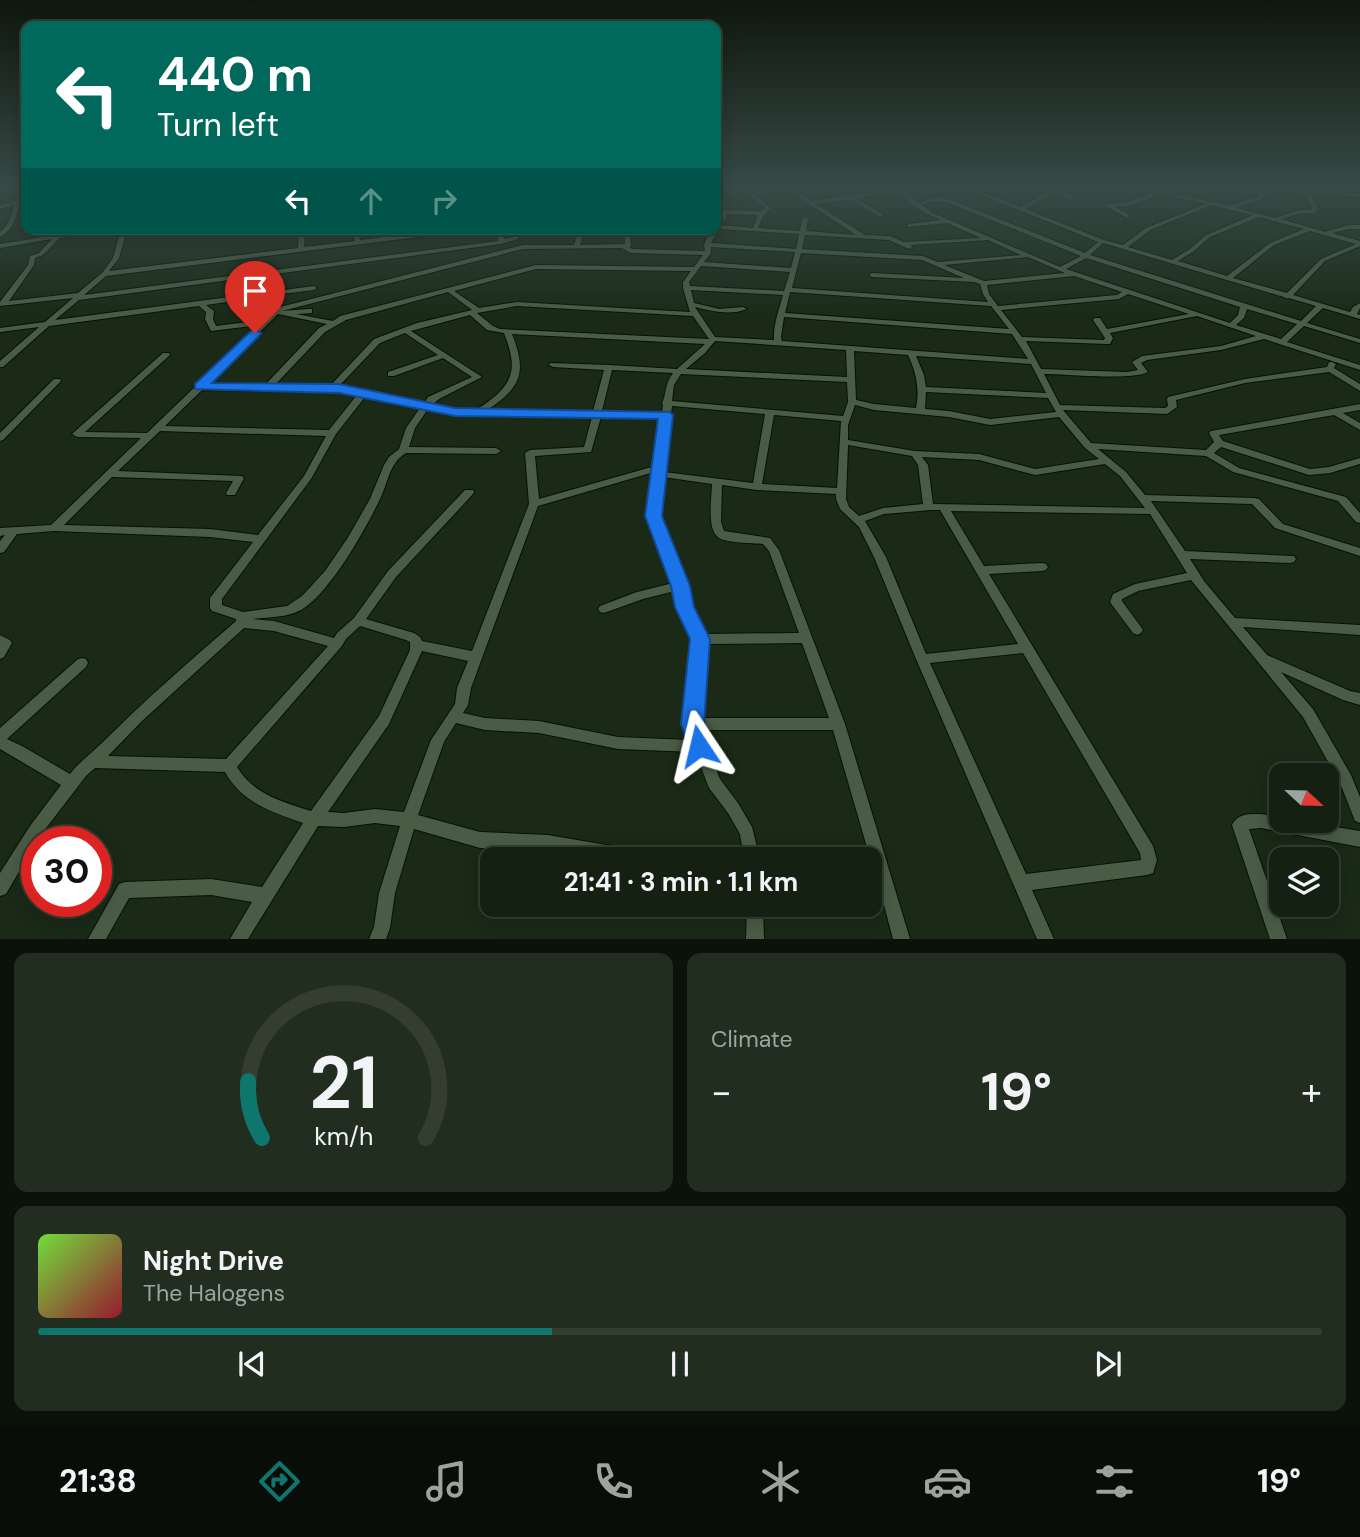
<!DOCTYPE html>
<meta charset="utf-8">
<style>
:root{--surface:#142011;--page:#212d1f;--text:#f1f3f6;--muted:#9da39f;--line:#333e31;--accent:#0f766e}
body{margin:0;font-family:"DM Sans",sans-serif;background:var(--page);color:var(--text);height:100vh;display:flex;flex-direction:column;font-size:26px;white-space:nowrap}
*{box-sizing:border-box;margin:0}
p{font-size:23px;color:var(--muted)}
.icon{flex:none;width:38px;height:38px;fill:none;stroke:currentColor;stroke-width:2;stroke-linecap:round;stroke-linejoin:round}
.map{position:relative;height:939px;overflow:hidden}
.panel{display:flex;flex-direction:column;gap:14px;padding:14px;background:#0b1209;flex:1}
.panel>*{flex:none}
.guide{position:absolute;left:21px;top:21px;width:700px;height:214px;border-radius:14px;box-shadow:0 4px 18px #0003,0 0 0 2px var(--line);background:#00695c;color:#fff;overflow:hidden}
.needle{width:46px;rotate:112deg}
.fabs{position:absolute;left:1269px;top:763px;display:grid;gap:14px}
.fabs a{display:grid;place-items:center;width:70px;height:70px;border-radius:14px;background:var(--surface);box-shadow:0 4px 18px #0003,0 0 0 2px var(--line);font-size:35px}
.speed{position:absolute;left:21px;top:826px;display:flex;gap:14px;font-size:35px;font-weight:700;text-align:center}
.speed>*{display:grid;place-content:center;width:91px;height:91px;border-radius:50%;background:var(--surface);box-shadow:0 4px 18px #0003,0 0 0 2px var(--line);line-height:1}
.speed .limit{border:10px solid #d22;background:#fff;color:#111}
.pin{position:absolute;display:grid;place-items:center;width:60px;height:60px;color:#fff;margin:-72px -30px;border-radius:50% 50% 50% 0;rotate:-45deg;box-shadow:0 0 7px #0007}
.pin .icon{rotate:45deg}
.me{position:absolute;width:77px;margin:-38px;rotate:350deg;stroke-linejoin:round;filter:drop-shadow(0 0 5px #0008)}
.turn{display:flex;align-items:center;gap:24px;height:147px;padding:0 21px;font-size:32px}
.turn .icon{width:91px;height:91px;stroke-width:2.5}
.turn b{display:block;font-size:49px;line-height:60px}
.lanes{display:flex;align-items:center;height:66px;padding:0 21px;background:#0003;justify-content:center;gap:35px;direction:ltr}
.lanes .off{opacity:.35}
.big{font-size:52px;font-weight:700;line-height:1.1}
.panel .widget{flex:1;display:flex;flex-direction:column;justify-content:center;gap:10px;min-width:0;padding:0 24px;border-radius:14px;background:var(--page)}
.panel .dial{align-items:center;gap:0}
.dial svg{height:182px;overflow:visible;fill:none;stroke:var(--line);stroke-width:7;stroke-linecap:round;text-anchor:middle}
.dial text{fill:var(--text);stroke:none}
.song{display:flex;align-items:center;gap:21px}
.cover{width:84px;height:84px;border-radius:10px;background:linear-gradient(135deg,hsl(100 70% 55%),hsl(350 70% 35%))}
.played{height:7px;border-radius:4px;background:linear-gradient(90deg,var(--accent) 40%,var(--line) 40%)}
.keys{display:flex;justify-content:space-around;direction:ltr}
.heat{display:flex;justify-content:space-between;align-items:center;font-size:38px;direction:ltr}
.panel .tiles{flex:1;display:grid;gap:14px;grid-template-columns:1fr 1fr}
.widget:last-child{grid-column:span 2}
.trip{position:absolute;left:480px;top:847px;width:402px;height:70px;border-radius:14px;background:var(--surface);box-shadow:0 4px 18px #0003,0 0 0 2px var(--line);font-weight:700;line-height:70px;text-align:center}
.tabs{display:flex;height:112px;justify-content:space-around;align-items:center;background:#080d07;color:var(--muted)}
.tabs .icon{width:49px;height:49px}
.tabs .on{color:var(--accent)}
.tabs b{font-size:32px;color:var(--text)}
.map>svg:first-child{display:block}
.lines{fill:none;stroke-linecap:round;stroke-linejoin:round}
.minor-casing{stroke:#051303;stroke-width:2}
.minor{fill:#4a5c46;fill-rule:evenodd}
.route{fill:#1a73e8;stroke:#114b97;stroke-width:2}
</style>
<div class="map">
<svg width="1360" height="939" viewBox="0 0 1360 939">
<rect width="100%" height="100%" fill="#1a2a17"/>
<g class="lines">
<g class="minor-casing">
<g id="minor">
<polygon points="11,187 20,187 0,193 0,189"/>
<path d="M739,187H763L748,190L771,208L762,218L758,228L800,231L802,219L805,217L808,219L806,231L856,235L783,187H789L812,201L905,187L907,193L919,203L935,197L949,199L1085,253L1098,242L962,187H969L1020,207L1047,192L984,189L981,187C1010,186 1050,184 1075,198L1072,200L1053,193L1025,209L1104,240L1123,245L1146,228L1206,204L1162,194L1128,206L1115,207L1130,215V217L1128,218L1105,206L1108,204L1125,203L1156,192L1139,187H1147L1184,196L1205,187H1211L1190,197L1229,206L1259,196L1255,190L1240,189L1238,187L1360,193V197L1311,193L1318,209L1315,213L1299,214L1281,219L1325,232L1349,225H1360V229H1349L1332,233L1360,241V246L1325,261L1293,295L1350,312L1353,307L1360,303V308L1357,314L1360,315V319L1323,308L1307,323L1360,339V343L1304,326L1287,342L1360,365V370L1264,339L1221,350L1147,360L1141,363L1148,372C1132,381 1066,374 1044,374L1060,405L1165,408L1168,406L1167,399L1168,397L1245,379L1327,367L1329,362H1332L1336,364L1334,368L1360,384V391L1329,372L1245,383L1176,400L1177,407L1167,414L1063,410L1091,443L1206,450L1214,442L1209,433L1211,431L1360,404V410L1343,413L1360,423V430L1334,415L1219,435L1223,441L1310,469L1329,467L1360,458V464L1330,473L1309,475L1221,447L1214,453L1239,468L1346,497L1360,513V523L1356,522L1338,501L1233,472L1206,456L1098,449L1126,472L1145,495L1255,498L1259,499L1283,524L1360,548V556L1275,528L1252,504L1151,501L1185,551L1294,556L1296,559L1294,562L1290,563L1190,559L1204,581L1235,618L1360,625V635L1243,627L1267,655L1350,691L1360,693V705L1343,700L1281,672L1313,709L1351,775L1360,797V823L1355,821L1340,783L1303,717L1191,580L1138,591L1122,599V601L1141,627L1143,630L1141,633L1137,635L1133,633L1112,605L1110,602L1113,594L1135,584L1187,573L1150,514L951,511L984,566L1042,563L1046,564L1048,567L1046,570L1042,571L989,574L1153,846L1157,860L1153,873L1147,875L1032,890L1054,939H1037L916,659L874,557L859,527L840,509L836,499V494L757,490L722,485L721,522L724,531L770,538L779,550L845,724L910,939H893L884,905L870,906L866,905H870V890L879,889L833,730H701L720,779L738,803L752,827L760,859H744L740,834L728,813L709,788L695,752L618,749L539,733L485,730L456,723L444,742L418,815L480,832L548,835L641,851L647,853L649,859H598L548,851L480,848L414,829L395,893L390,928L386,939H369L374,927L379,893L400,826L375,823L344,827L318,826L248,939H230L252,902L211,895L129,898L106,939H88L119,884L125,882L211,879L262,887L303,823C272,812 242,803 225,772L95,768L86,776L40,836L6,894L0,896V873L30,826L61,785L0,749V728L78,659L82,658L86,659L88,663L86,667L7,739L22,746L70,774C79,762 93,752 104,741C146,699 191,660 236,621V619L212,611L210,608V598L253,542L210,537L54,531L17,534L4,552L0,553V541L5,535L0,536V528L51,525L141,438L77,437L72,434L163,353H169L170,355L85,432L147,433L259,325L211,331L205,319L206,312L199,306L49,326L3,367H0V361L39,327L0,332V328L45,322L73,298L0,306V302L28,265L30,256L39,253L52,239L0,248V244L56,235L60,233L62,234L94,229L103,230L60,238L43,255L35,258L34,265L9,301L78,293L102,273L113,258L121,229H127L119,258L109,271L298,248L299,229H305L304,247L355,241L351,229H357L360,240L442,230L445,232L442,234L106,276L84,295L498,241L496,229H502L504,239L514,237L519,229H525L518,239L501,244L79,300L55,320L314,286L317,288L314,290L282,294L280,307L523,245H574L577,235L572,229H578L583,235L580,245L625,244L624,229H630V231L710,232L712,229H716V225L721,217L718,209L716,206V202L723,207L725,210L762,211L765,208ZM1261,190L1305,193L1312,209L1311,210H1299L1275,218L1236,208L1264,198ZM901,192C909,205 926,214 941,220L909,224L907,225V227L947,223L981,238L904,242L890,236L865,235L816,204L850,199L880,217L883,215L882,214L856,198ZM935,201L946,202L1081,256L1060,267L933,213L922,205ZM1212,205L1253,215L1206,235L1190,249L1172,260L1128,247L1150,230ZM726,214L758,215L753,228L721,225L727,217ZM1259,217L1304,229L1270,243L1227,276L1178,261L1194,251L1210,237ZM719,229L799,234L796,249L711,243ZM1310,231L1356,244L1321,259L1287,293L1233,278L1274,245ZM630,235L708,236L704,245L705,251L632,249L629,247L631,246ZM805,235L889,240L909,249L912,247L911,245L988,240L1021,255L938,262L923,256L802,249ZM1103,243L1284,297L1285,298H1289L1316,306L1301,321L1090,255ZM711,247L795,252L791,268L704,262L711,253ZM622,248L631,253L703,255L694,267L536,265L340,316L333,321L296,314L312,313V309H309L282,311L523,249ZM801,253L922,260L964,278L872,273L869,275L872,277L974,282L980,284L983,294L988,302L792,288ZM1028,257L1065,273L984,281L944,265ZM1086,258L1240,307L1238,315L1230,323L1066,269ZM701,266L790,272L784,291L690,286L689,282ZM536,269L691,271L683,282V288L690,312L517,302L479,308L454,291ZM1074,276L1122,292L1117,295L998,306L989,294L987,285ZM691,290L783,295C779,310 773,325 774,340L715,337L695,307C712,311 730,316 747,309L743,307L719,309L694,303ZM448,292L472,310L417,323L374,339L330,386H274L325,332L346,320ZM790,292L991,306L1009,329L785,313ZM1128,294L1189,314L1107,329L1100,318H1094L1093,320L1105,338L1104,340L1022,337L1001,310L1119,299ZM275,295L272,313L265,320L216,326L213,319L214,311L206,305ZM517,306L693,316L709,339L500,329L493,326L477,313ZM1247,309L1297,324L1281,339L1236,325L1244,318ZM278,314L327,324L319,328L265,385H207ZM470,315L487,330L504,333C514,360 518,377 494,397C489,401 482,407 476,409C462,413 445,407 432,405L439,399L482,377L411,331ZM1197,316L1256,336L1221,346L1142,356L1132,362L1138,370L1127,372L1041,369L1026,341L1107,344H1110L1113,338L1110,333ZM784,317L1012,334L1028,359L782,341L781,337ZM405,333L438,355L388,372V376H394L443,358L472,377L428,397L424,403L339,386L380,343ZM512,334L705,344L677,369L609,365L550,363L549,365L553,367L604,370L593,411L487,410C522,387 527,372 512,334ZM715,341L846,350L847,377L686,369L705,353ZM854,351L908,355C916,372 920,389 916,408L874,404L856,400ZM916,356L1031,364L1046,393L926,387L924,375ZM612,370L673,373C664,385 667,393 662,403L663,405L662,412L602,411ZM681,374L847,382L848,402L843,416L672,401L674,385ZM202,390L339,392L357,395L329,430L165,426ZM926,392L1048,398L1056,412L990,419L949,411L925,409ZM365,397L420,408L406,428L399,449L389,457L384,465L370,499L347,539L325,571L302,596L287,606L243,612L222,605V599L311,479L336,434ZM855,405L874,410L949,417L990,425L1059,417L1085,448L1099,459L1035,469L979,454L915,451L848,440V425ZM672,406L765,414L753,483L664,472L666,467L664,465ZM428,409L455,415L592,417L584,447L530,450L525,453L529,504L472,651L422,641L420,637L414,633L366,619L396,577L473,494L474,492L473,490H465L388,571L354,618L337,633L334,638L274,621L252,619C268,617 286,618 301,610C330,593 365,530 380,499C388,483 389,463 406,453L496,454L501,451L496,448L409,447L415,428ZM774,415L841,421L837,488L762,484ZM601,417L661,418L655,466L539,499L535,456L591,452ZM160,431L326,436L304,476L258,535L210,529L64,525L112,477L233,481L226,493L227,495H235L244,478L242,476L118,471ZM848,445L912,456L918,465L923,504L883,508L859,516L849,507L846,499ZM922,457L979,460L1035,475L1105,464L1120,476L1145,508L933,504L928,465ZM654,472L648,516L673,583L637,592L600,606L598,609L600,612L604,613L643,599L675,591L679,607L694,639L685,724L691,740L618,737L539,721L485,718L463,713L468,705L471,688L538,506ZM663,477L712,484C712,497 706,530 719,538C728,543 751,543 763,544L769,551L799,633L704,634L691,607L686,586L658,516ZM931,510H940L1018,644L926,654L886,557L865,521L884,514ZM360,626L406,640L410,642V650L379,716L311,811C283,802 253,794 237,767L341,647L346,639ZM244,628L274,631L328,646L226,759L108,756L142,721ZM802,643L829,718H699L706,644ZM422,651L468,661L457,688L455,704L431,740L404,812L375,809L344,813L328,812L389,724ZM1023,653L1140,853L1141,860L1026,874L930,663Z"/>
<path d="M26,199V203L19,204C16,218 13,230 0,237V232C9,225 11,216 14,205L0,209V205Z"/>
<polygon points="54,379 60,379 61,381 3,440 0,441 0,433"/>
<polygon points="0,635 10,640 12,643 4,657 0,659"/>
<path d="M1261,814L1281,817V821H1300L1360,831V847L1261,828L1249,829L1287,939H1270L1232,825C1238,813 1249,814 1261,814Z"/>
<polygon points="747,905 763,905 764,939 746,939"/>
</g>
</g>
<use href="#minor" class="minor"/>
</g>
<linearGradient id="sky" x2="0" y2="1"><stop stop-color="#0e170d"/><stop offset="0.59" stop-color="#384a47"/><stop offset="1" stop-color="#384a47" stop-opacity="0"/></linearGradient>
<rect width="1360" height="318" fill="url(#sky)"/>
<polygon class="route" points="255,329 261,333 259,336 212,383 339,384 455,408 670,412 673,415 662,516 690,586 694,607 710,639 704,724 711,746 707,753 699,756 691,753 681,724 690,639 675,607 671,586 645,516 658,419 455,416 339,393 195,389 195,384 251,331"/>
</svg>
<div class="fabs">
<a><svg class="needle" viewBox="-14 -14 28 28"><path d="M0-13l5 13h-10z" fill="#e53935"/><path d="M0 13l5-13h-10z" fill="#9da39f"/></svg></a>
<a><svg class="icon" aria-label="layers" viewBox="0 0 24 24"><path d="M12 4l9 5-9 5-9-5zM3 14l9 5 9-5"/></svg></a>
</div>
<div class="speed"><div class="limit">30</div></div>
<div class="pin" style="left:255px;top:333px;background:#d93025"><svg class="icon" aria-label="arrive" viewBox="0 0 24 24"><path d="M6 21V4h12l-3 4 3 4H6"/></svg></div>
<svg class="me" style="left:699px;top:746px" viewBox="-20 -20 40 40"><path d="M0-17L14 15 0 8-14 15z" fill="#1a73e8" stroke="#fff" stroke-width="4"/></svg>
<div class="trip">21:41 · 3 min · 1.1 km</div>
<div class="guide">
<div class="turn"><svg class="icon" aria-label="left" viewBox="0 0 24 24"><path d="M17 20v-9H6M10 6l-5 5 5 5"/></svg><div><b>440 m</b>Turn left</div></div>
<div class="lanes"><svg class="icon" aria-label="left" viewBox="0 0 24 24"><path d="M17 20v-9H6M10 6l-5 5 5 5"/></svg><svg class="icon off" aria-label="ahead" viewBox="0 0 24 24"><path d="M12 20V5M6 11l6-6 6 6"/></svg><svg class="icon off" aria-label="right" viewBox="0 0 24 24"><path d="M7 20v-9h11M14 6l5 5-5 5"/></svg></div>
</div>
</div>
<section class="panel">
<div class="tiles">
<div class="widget dial"><svg viewBox="0 0 100 80">
<path d="M14 69A42 42 0 1 1 86 69"/>
<path d="M14 69A42 42 0 0 1 8 44" stroke="#0f766e"/>
<text x="50" y="56" font-size="32" font-weight="700">21</text>
<text x="50" y="72" font-size="11">km/h</text>
</svg></div>
<div class="widget"><p>Climate</p>
<div class="heat"><a>−</a><b class="big">19°</b><a>+</a></div>
</div>
<div class="widget">
<div class="song"><i class="cover"></i><div><b>Night Drive</b><p>The Halogens</p></div></div>
<div class="played"></div>
<div class="keys"><svg class="icon" aria-label="previous" viewBox="0 0 24 24"><path d="M18 5L8 12l10 7zM5 5v14"/></svg><svg class="icon" aria-label="pause" viewBox="0 0 24 24"><path d="M8 5v14M16 5v14"/></svg><svg class="icon" aria-label="next" viewBox="0 0 24 24"><path d="M6 5l10 7-10 7zM19 5v14"/></svg></div>
</div>
</div>
</section>
<nav class="tabs">
<b>21:38</b>
<svg class="icon on" aria-label="directions" viewBox="0 0 24 24"><path d="M12 3l9 9-9 9-9-9zM9 14v-3h6M13 9l2 2-2 2"/></svg>
<svg class="icon" aria-label="music" viewBox="0 0 24 24"><path d="M9 18V5l10-2v13"/><circle cx="6" cy="18" r="3"/><circle cx="16" cy="16" r="3"/></svg>
<svg class="icon" aria-label="phone" viewBox="0 0 24 24"><path d="M5 4h4l2 5-3 2q2 4 5 5l2-3 5 2v4C11 20 4 13 5 4z"/></svg>
<svg class="icon" aria-label="climate" viewBox="0 0 24 24"><path d="M12 3v18M4 7l16 10M4 17L20 7"/></svg>
<svg class="icon" aria-label="car" viewBox="0 0 24 24"><path d="M5 17H2v-5l4-1 3-4h7l3 4 3 1v5h-3M9 17h6M6 11h13"/><circle cx="7" cy="17" r="2"/><circle cx="17" cy="17" r="2"/></svg>
<svg class="icon" aria-label="filters" viewBox="0 0 24 24"><path d="M4 7h16M4 17h16"/><circle cx="9" cy="7" r="2"/><circle cx="15" cy="17" r="2"/></svg>
<b>19°</b>
</nav>
